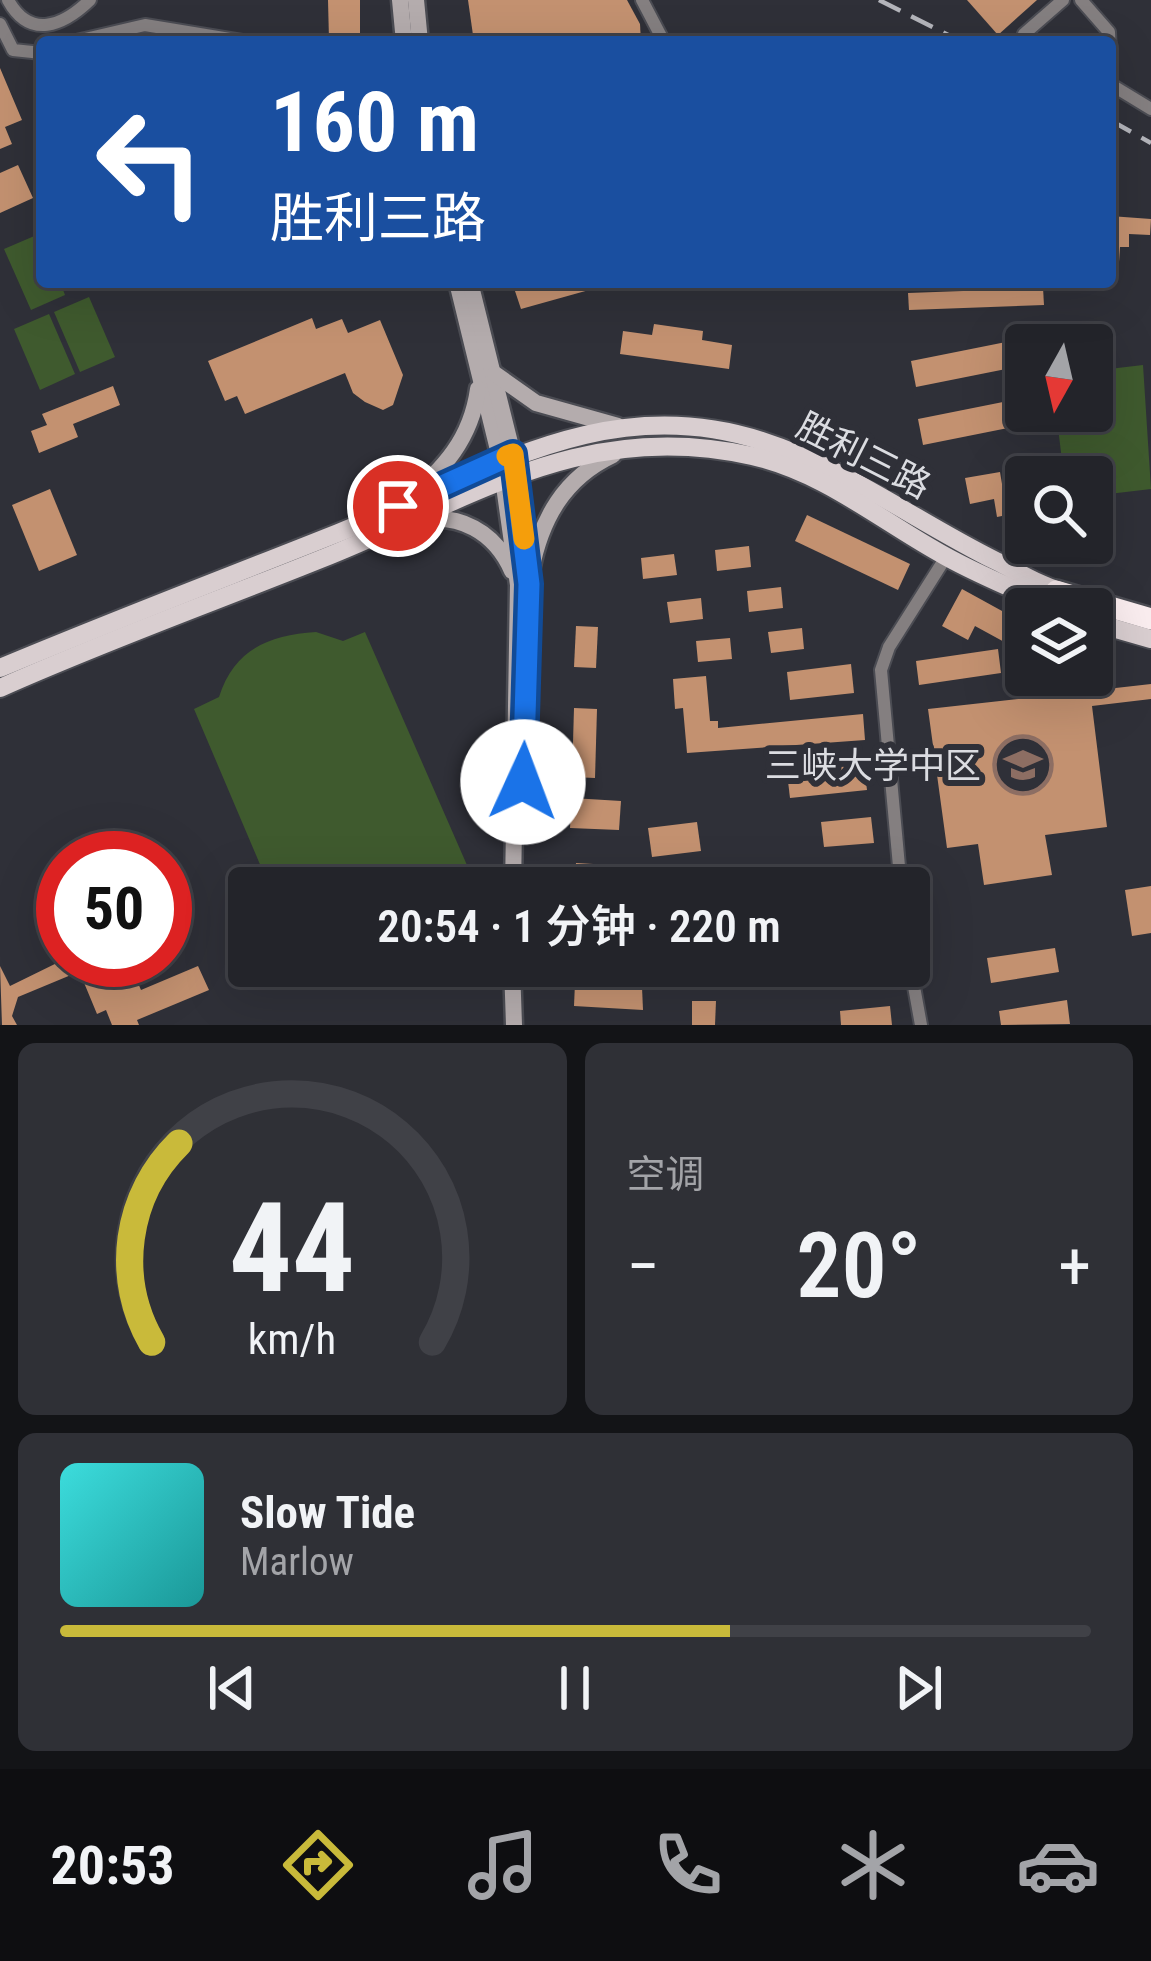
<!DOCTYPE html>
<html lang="zh">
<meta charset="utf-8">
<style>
:root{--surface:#23242a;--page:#2f3036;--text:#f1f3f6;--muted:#a3a4a8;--line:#404147;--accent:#c9ba3a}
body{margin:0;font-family:"Roboto Condensed","Noto Sans SC",sans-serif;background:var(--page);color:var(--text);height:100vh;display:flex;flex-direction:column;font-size:45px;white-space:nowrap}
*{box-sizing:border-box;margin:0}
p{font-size:39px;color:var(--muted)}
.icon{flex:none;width:66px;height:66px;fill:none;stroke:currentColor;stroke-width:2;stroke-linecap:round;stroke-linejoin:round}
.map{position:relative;height:1025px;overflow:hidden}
.sheet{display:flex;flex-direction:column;gap:18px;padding:18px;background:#131417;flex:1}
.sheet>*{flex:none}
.top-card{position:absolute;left:36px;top:36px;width:1080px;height:252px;border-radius:12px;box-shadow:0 12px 48px #0002,0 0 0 3px var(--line);background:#1a4fa0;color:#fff;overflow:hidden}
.needle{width:78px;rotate:188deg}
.fabs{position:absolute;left:1005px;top:324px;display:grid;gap:24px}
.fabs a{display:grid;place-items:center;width:108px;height:108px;border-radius:12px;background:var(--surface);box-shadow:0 12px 48px #0002,0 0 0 3px var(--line);font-size:60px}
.speed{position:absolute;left:36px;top:831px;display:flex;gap:24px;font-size:60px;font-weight:700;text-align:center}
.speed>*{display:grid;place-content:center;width:156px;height:156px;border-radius:50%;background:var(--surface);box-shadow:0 12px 48px #0002,0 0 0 3px var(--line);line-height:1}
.speed .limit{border:18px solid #d22;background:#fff;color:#111}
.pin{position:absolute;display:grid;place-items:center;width:102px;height:102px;color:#fff;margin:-51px;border:6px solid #fff;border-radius:50%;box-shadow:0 3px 12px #0007}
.me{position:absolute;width:132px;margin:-66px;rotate:2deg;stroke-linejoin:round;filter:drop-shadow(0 0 9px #0008)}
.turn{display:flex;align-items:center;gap:42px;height:252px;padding:0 36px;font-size:54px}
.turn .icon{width:156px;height:156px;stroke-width:2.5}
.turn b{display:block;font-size:84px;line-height:102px}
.big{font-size:90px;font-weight:600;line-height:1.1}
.sheet .widget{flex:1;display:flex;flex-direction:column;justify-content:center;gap:18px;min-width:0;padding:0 42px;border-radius:18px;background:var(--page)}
.sheet .dial{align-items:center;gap:0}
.dial svg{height:312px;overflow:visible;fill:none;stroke:var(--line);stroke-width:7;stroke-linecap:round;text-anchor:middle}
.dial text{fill:var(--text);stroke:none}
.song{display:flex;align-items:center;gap:36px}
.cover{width:144px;height:144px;border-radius:18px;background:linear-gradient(135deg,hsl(180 70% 55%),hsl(180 70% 35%))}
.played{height:12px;border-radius:6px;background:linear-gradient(90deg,var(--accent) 65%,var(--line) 65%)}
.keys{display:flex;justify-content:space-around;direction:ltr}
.heat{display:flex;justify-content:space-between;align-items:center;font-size:66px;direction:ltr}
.sheet .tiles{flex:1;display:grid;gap:18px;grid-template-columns:1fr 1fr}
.widget:last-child{grid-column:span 2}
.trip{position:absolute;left:228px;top:867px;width:702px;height:120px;border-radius:12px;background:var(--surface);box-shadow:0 12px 48px #0002,0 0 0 3px var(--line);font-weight:600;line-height:120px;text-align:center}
.dock{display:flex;height:192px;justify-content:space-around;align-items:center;background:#0e0e11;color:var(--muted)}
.dock .icon{width:84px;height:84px}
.dock .active{color:var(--accent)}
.dock b{font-size:54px;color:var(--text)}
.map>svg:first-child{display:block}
.pitch{fill:#3f5a2e}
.building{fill:#c39170}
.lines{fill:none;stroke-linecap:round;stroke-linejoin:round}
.street-casing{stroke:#4b4c53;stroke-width:16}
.secondary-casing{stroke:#4b4c53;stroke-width:21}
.primary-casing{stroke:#4b4c53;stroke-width:22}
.highway-casing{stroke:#4b4c53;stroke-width:26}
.street{stroke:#847f80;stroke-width:12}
.secondary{stroke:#b4acad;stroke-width:16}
.primary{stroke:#d9ced0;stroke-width:18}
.highway{stroke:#faedef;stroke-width:21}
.rail{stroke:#b4b5bb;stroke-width:4.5;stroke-dasharray:24 12;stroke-linecap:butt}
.route-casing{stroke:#114b97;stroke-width:30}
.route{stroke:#1a73e8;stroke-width:21}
.slow{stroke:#f59e0b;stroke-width:21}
.labels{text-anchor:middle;stroke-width:12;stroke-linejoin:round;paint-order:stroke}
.street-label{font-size:36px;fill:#dbdce1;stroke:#2f3038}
.poi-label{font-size:36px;fill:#dbdce1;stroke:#2f3038;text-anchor:end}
</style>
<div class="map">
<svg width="1151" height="1025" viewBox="0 0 1151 1025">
<rect width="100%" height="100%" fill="#2f3038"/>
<g class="pitch">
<polygon points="39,234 42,282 60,282 65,295 31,310 4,249"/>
<polygon points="89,297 115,357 80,372 54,312"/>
<polygon points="49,314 75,374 40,390 14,329"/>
<polygon points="1143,365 1151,489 1092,496 1092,477 1064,477 1056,411 1092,411 1092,371"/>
<path d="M316,632L343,641L365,632L477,888H270L194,709L219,697C234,650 268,635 316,632Z"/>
</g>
<g class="building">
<polygon points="328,0 360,0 360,40 329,40"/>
<polygon points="468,0 627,0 640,24 641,42 474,42"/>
<polygon points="967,0 1037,0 998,35"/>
<polygon points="0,68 22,120 5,127 12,144 0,149"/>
<polygon points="18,165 33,198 0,213 0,173"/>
<polygon points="1110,216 1151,219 1150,235 1129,234 1129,247 1120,247 1118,277 1110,277"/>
<polygon points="535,282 606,282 607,285 521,309 514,288"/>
<polygon points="1043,288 1044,305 909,310 908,293"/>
<polygon points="312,318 316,329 342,319 348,333 380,320 403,375 393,405 383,410 365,402 353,393 345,373 245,414 237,396 225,401 208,361"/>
<polygon points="654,324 703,331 702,340 732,345 729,369 620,354 623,331 652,335"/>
<polygon points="1006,342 1011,368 916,387 911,361"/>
<polygon points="113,386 120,405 73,424 78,437 39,453 31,431 47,425 42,414"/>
<polygon points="1013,400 1018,426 923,445 918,419"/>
<polygon points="1000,472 1003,490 1026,486 1026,511 997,517 994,499 970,504 965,478"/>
<polygon points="50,489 77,555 39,571 12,505"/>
<polygon points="807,515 910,564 898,590 795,541"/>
<polygon points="749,546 751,567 717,571 715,550"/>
<polygon points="674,554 677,575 643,579 641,558"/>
<polygon points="781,587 783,608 749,612 747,591"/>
<polygon points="962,589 1026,624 1026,654 975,626 968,640 942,626"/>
<polygon points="701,598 703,619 670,623 667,602"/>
<polygon points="576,626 598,627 596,668 574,667"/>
<polygon points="802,628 804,649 771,653 768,632"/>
<polygon points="730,638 732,659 698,662 696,641"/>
<polygon points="998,649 1001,673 919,685 916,661"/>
<polygon points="851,664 854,693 790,700 787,672"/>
<polygon points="706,676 710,721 718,721 718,728 863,714 865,740 687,753 683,708 675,709 673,679"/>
<polygon points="1151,684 1151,699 1092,706 1107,827 1045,835 1052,875 984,885 978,844 947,848 928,709"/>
<polygon points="574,708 597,709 595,778 572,777"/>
<polygon points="864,764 867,790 790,798 787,773"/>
<polygon points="572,798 621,801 619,830 570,828"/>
<polygon points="871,817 874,843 824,847 821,822"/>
<polygon points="697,822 701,851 652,857 648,828"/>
<polygon points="576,863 645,867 644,888 574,886"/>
<polygon points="877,866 879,888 829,888 827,871"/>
<polygon points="1151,886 1151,933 1132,936 1125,890"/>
<polygon points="1055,948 1059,972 991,983 987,958"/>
<polygon points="63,960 78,960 83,970 18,997 12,1016 17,1025 2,1025 0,966 10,986"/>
<polygon points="106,960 131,967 141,990 198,966 209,990 137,1020 139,1025 112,1025 106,1010 97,1014 80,973"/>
<polygon points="662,966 711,966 712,981 663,983"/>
<polygon points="836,966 886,966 888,983 838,987"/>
<polygon points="575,983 642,987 643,1010 574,1006"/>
<polygon points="1067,1000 1070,1024 1001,1025 999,1011"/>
<polygon points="692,1001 716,1001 715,1025 692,1025"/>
<polygon points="890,1006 892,1025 841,1025 840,1011"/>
</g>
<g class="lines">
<g class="street-casing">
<g id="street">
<path d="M8,0C30,40 63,26 90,0"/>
<polyline points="642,0 664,42"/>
<polyline points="1081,0 1109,32 1110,53"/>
<polyline points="0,24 13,50 42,53"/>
<polyline points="72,42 145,25 248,42"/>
<polyline points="1038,42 1024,34 1063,0"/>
<polyline points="1110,84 1151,109"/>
<polyline points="901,888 881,670 889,647 946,557"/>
<polyline points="909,959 921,1025"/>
</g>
</g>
<g class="secondary-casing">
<g id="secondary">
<polyline points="400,0 404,42"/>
<polyline points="416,0 420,42"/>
<polyline points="457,282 500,458 518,585 513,888"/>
<polyline points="470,282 513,455 529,587"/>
<polyline points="495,374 536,403 618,426"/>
<path d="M406,500C444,469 471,439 478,389"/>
<path d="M417,521C459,512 495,532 512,571"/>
<path d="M531,571C541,519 564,478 613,455"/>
<polyline points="512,966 514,1025"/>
</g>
</g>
<g class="primary-casing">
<g id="primary">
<polyline points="1092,622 1151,639"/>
<path d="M0,668C112,621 225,578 338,533C477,478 603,389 762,441C846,468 917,522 996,561C1020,573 1044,588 1070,594"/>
<path d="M0,688C105,641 214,602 321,559C470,500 583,418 752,456C824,472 881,521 945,556C981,576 1022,593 1060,609"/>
</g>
</g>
<g class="highway-casing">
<polyline id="highway" points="1056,591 1151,619"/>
</g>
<use href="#street" class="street"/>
<use href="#secondary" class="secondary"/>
<use href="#primary" class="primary"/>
<use href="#highway" class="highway"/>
<g class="rail">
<polyline points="879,0 962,42"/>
<polyline points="1110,120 1151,143"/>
</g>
</g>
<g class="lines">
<g class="route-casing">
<polyline id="route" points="398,506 513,454 529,584 523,782"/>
</g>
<use href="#route" class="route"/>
<polyline class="slow" points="507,456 513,454 524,539"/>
</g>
<defs>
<g id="school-ring" transform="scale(3)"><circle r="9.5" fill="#2f3038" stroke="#8d6e63" stroke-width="1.5"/><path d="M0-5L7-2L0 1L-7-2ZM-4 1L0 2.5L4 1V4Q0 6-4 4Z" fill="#8d6e63"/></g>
</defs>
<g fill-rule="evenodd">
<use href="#school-ring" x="1023" y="765"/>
</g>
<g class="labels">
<g class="street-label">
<text transform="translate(864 455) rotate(27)" y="13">胜利三路</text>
</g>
<g class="poi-label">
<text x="981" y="778">三峡大学中区</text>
</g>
</g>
</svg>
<div class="fabs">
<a><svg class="needle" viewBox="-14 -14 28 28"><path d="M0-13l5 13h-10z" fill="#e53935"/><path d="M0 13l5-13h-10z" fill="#a3a4a8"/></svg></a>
<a><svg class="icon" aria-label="search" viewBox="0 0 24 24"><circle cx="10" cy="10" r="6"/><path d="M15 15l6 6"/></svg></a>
<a><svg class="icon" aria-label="layers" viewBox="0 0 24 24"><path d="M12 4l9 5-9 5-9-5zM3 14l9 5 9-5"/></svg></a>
</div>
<div class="speed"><div class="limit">50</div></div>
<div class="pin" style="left:398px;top:506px;background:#d93025"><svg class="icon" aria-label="arrive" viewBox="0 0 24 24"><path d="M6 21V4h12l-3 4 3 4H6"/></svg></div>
<svg class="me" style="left:523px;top:782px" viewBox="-20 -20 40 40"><circle r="19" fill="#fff"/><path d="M0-13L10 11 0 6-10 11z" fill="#1a73e8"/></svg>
<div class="trip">20:54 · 1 分钟 · 220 m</div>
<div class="top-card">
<div class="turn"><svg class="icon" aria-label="left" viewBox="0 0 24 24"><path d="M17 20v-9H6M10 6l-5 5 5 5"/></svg><div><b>160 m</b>胜利三路</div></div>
</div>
</div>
<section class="sheet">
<div class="tiles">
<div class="widget dial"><svg viewBox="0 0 100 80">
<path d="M14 69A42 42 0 1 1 86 69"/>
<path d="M14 69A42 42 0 0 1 21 18" stroke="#c9ba3a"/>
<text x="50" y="56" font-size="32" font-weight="700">44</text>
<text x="50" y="72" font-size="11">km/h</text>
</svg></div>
<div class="widget"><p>空调</p>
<div class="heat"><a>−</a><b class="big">20°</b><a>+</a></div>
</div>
<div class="widget">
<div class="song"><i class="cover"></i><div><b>Slow Tide</b><p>Marlow</p></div></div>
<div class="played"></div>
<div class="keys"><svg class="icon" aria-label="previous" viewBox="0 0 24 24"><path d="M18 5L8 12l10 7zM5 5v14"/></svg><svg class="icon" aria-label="pause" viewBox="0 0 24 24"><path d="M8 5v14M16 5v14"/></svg><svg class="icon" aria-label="next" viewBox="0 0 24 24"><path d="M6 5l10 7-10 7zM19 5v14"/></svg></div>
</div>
</div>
</section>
<nav class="dock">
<b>20:53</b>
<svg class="icon active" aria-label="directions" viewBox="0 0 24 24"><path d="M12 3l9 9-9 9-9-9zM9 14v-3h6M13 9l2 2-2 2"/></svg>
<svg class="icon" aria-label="music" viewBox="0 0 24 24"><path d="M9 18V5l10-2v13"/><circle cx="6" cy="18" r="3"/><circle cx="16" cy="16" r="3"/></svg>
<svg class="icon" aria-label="phone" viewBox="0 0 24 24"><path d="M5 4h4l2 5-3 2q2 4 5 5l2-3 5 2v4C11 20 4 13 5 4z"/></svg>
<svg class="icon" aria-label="climate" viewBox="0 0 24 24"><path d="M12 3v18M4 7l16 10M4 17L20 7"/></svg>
<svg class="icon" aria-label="car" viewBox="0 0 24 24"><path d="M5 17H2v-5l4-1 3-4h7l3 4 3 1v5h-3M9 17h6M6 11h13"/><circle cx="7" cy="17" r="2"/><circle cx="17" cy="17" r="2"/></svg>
</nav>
